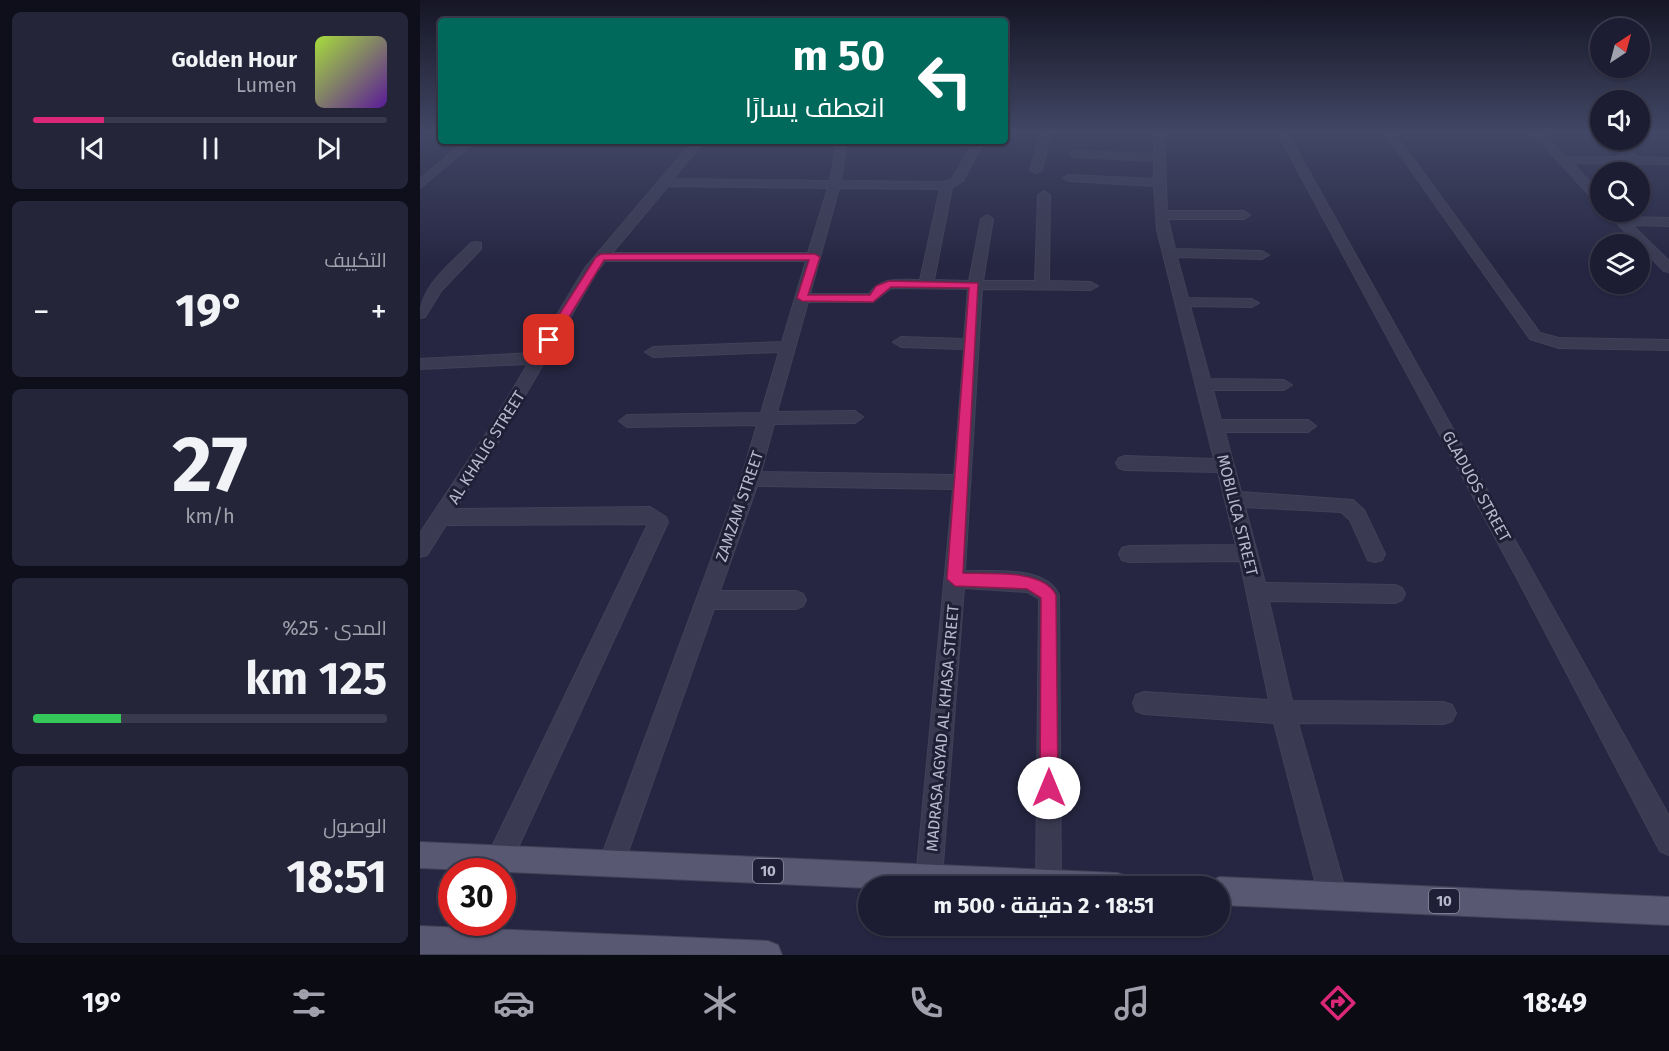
<!DOCTYPE html>
<html lang="ar">
<meta charset="utf-8">
<style>
:root{--surface:#1c1c32;--page:#25253a;--text:#f1f3f6;--muted:#a0a1ac;--line:#3a3a4d;--accent:#db2777}
body{margin:0;font-family:"Fira Sans",Cairo,sans-serif;background:var(--page);color:var(--text);direction:rtl;height:100vh;display:flex;flex-direction:column;font-size:22px;white-space:nowrap}
*{box-sizing:border-box;margin:0}
p{font-size:20px;color:var(--muted)}
.icon{flex:none;width:33px;height:33px;fill:none;stroke:currentColor;stroke-width:2;stroke-linecap:round;stroke-linejoin:round}
.map{position:relative;flex:1;overflow:hidden;direction:ltr}
.details{display:flex;flex-direction:column;gap:12px;padding:12px;background:#0f0f1c;width:420px}
.details>*{flex:none}
.hud{position:absolute;left:18px;top:18px;width:570px;height:126px;border-radius:6px;box-shadow:0 2px 4px #0004,0 0 0 2px var(--line);direction:rtl;background:#00695c;color:#fff;overflow:hidden}
.needle{width:39px;rotate:36deg}
.buttons{position:absolute;left:1170px;top:18px;display:grid;gap:12px}
.buttons a{display:grid;place-items:center;width:60px;height:60px;border-radius:50%;background:var(--surface);box-shadow:0 2px 4px #0004,0 0 0 2px var(--line);font-size:30px}
.speed{position:absolute;left:18px;top:858px;display:flex;gap:12px;font-size:30px;font-weight:700;text-align:center}
.speed>*{display:grid;place-content:center;width:78px;height:78px;border-radius:50%;background:var(--surface);box-shadow:0 2px 4px #0004,0 0 0 2px var(--line);line-height:1}
.speed .limit{border:9px solid #d22;background:#fff;color:#111}
.pin{position:absolute;display:grid;place-items:center;width:51px;height:51px;color:#fff;margin:-26px;border-radius:12px;box-shadow:0 3px 9px #0006}
.me{position:absolute;width:66px;margin:-33px;rotate:0deg;stroke-linejoin:round;filter:drop-shadow(0 0 4px #0008)}
.turn{display:flex;align-items:center;gap:21px;height:126px;padding:0 24px;font-size:27px}
.turn .icon{width:78px;height:78px;stroke-width:2.5}
.turn b{display:block;font-size:42px;line-height:51px}
.big{font-size:45px;font-weight:700;line-height:1.1}
.details .tile{flex:1;display:flex;flex-direction:column;justify-content:center;gap:9px;min-width:0;padding:0 21px;border-radius:9px;background:var(--page)}
.details .dial{align-items:center;gap:0}
.dial b{font-size:78px;line-height:1}
.song{display:flex;align-items:center;gap:18px}
.cover{width:72px;height:72px;border-radius:9px;background:linear-gradient(135deg,hsl(80 70% 55%),hsl(270 70% 35%))}
.played{height:6px;border-radius:3px;background:linear-gradient(90deg,var(--accent) 20%,var(--line) 20%)}
.keys{display:flex;justify-content:space-around;direction:ltr}
.heat{display:flex;justify-content:space-between;align-items:center;font-size:33px;direction:ltr}
.charge{height:9px;border-radius:4px;background:linear-gradient(90deg,#34c759 25%,var(--line) 0)}
.trip{position:absolute;left:438px;top:876px;width:372px;height:60px;border-radius:30px;background:var(--surface);box-shadow:0 2px 4px #0004,0 0 0 2px var(--line);font-weight:700;line-height:60px;text-align:center;direction:rtl}
.menu{display:flex;height:96px;justify-content:space-around;align-items:center;background:#0b0b14;color:var(--muted)}
.menu .icon{width:42px;height:42px}
.menu .current{color:var(--accent)}
.menu b{font-size:27px;color:var(--text)}
main{display:flex;flex:1;min-height:0}
.map>svg:first-child{display:block}
.lines{fill:none;stroke-linecap:round;stroke-linejoin:round}
.minor-casing{stroke:#414158;stroke-width:2}
.major-casing{stroke:#414158;stroke-width:2}
.minor{fill:#3a3a52;fill-rule:evenodd}
.major{fill:#585872;fill-rule:evenodd}
.route{fill:#db2777;stroke:#8e194d;stroke-width:1.5}
.labels{text-anchor:middle;stroke-width:6;stroke-linejoin:round;paint-order:stroke}
.shield{fill:#1f1f37;stroke:#8a899f;stroke-width:1.5}
.shield-label{font-size:15px;font-weight:bold;fill:#b8b7cc}
.street-label{font-size:16px;fill:#b8b7cc;stroke:#1f1f37}
</style>
<main>
<div class="map">
<svg width="1249" height="955" viewBox="0 0 1249 955">
<rect width="100%" height="100%" fill="#262642"/>
<g class="lines">
<g class="minor-casing">
<g id="minor">
<polygon points="621,132 631,132 622,170 616,173 610,170"/>
<polygon points="734,132 744,132 747,211 824,211 830,215 824,219 748,219 755,249 842,251 849,255 842,259 757,257 768,298 832,299 839,303 832,307 770,306 790,379 864,380 872,385 864,390 793,390 801,420 888,420 896,426 888,432 805,432 821,492 933,500 944,510 965,554 962,560 955,562 948,560 930,520 921,512 825,507 845,583 975,585 982,588 985,594 982,600 975,603 849,601 872,701 1024,702 1032,705 1036,713 1032,721 1024,724 878,723 927,896 923,906 913,910 903,906 899,896 854,723 724,714 716,711 713,703 716,695 724,692 849,700 820,561 709,562 702,560 699,554 702,548 709,546 816,545 798,472 705,470 699,468 696,463 699,458 705,456 794,459 737,230 734,186 649,181 643,178 649,175 734,179 734,161 655,157 650,154 655,151 734,154"/>
<polygon points="857,132 867,132 1249,816 1249,855 1240,851 1097,578"/>
<polygon points="964,132 974,132 1120,333 1139,338 1249,340 1249,350 1139,348 1110,339"/>
<polygon points="1111,132 1122,132 1146,157 1203,157 1186,140 1197,140 1217,157 1249,158 1249,164 1152,163 1180,193 1180,203 1176,202"/>
<polygon points="45,141 56,141 0,188 0,179"/>
<path d="M273,141H284L253,179L410,181L417,141H427L421,181L525,182L532,179L554,141H564L543,181L532,188L514,280L549,281L561,219L567,215L573,219L563,281H615L618,195L624,191L630,195L629,281L671,282L678,286L671,290L562,289L545,571C573,572 625,565 639,595L641,886H617L616,883L619,599L607,592L544,588L522,878L519,886H499L496,878L533,489L337,486L300,591H376L383,594L386,600L383,606L376,609H294L201,872L192,876L183,872L179,863L321,479L337,425L207,427L199,421L207,415L341,413L359,352L233,357L225,352L233,347L362,342L386,261H185L176,273L78,442L36,509L230,507L246,517L248,522L89,867L80,871L71,867L67,858L71,849L228,524L26,525L7,555L0,557V533L66,434L108,364L0,369V359L114,353L165,268ZM248,186L408,188L388,253H192ZM419,188L520,189L500,280C480,280 462,276 449,294H390ZM471,288L548,289L544,339L481,337L473,342L481,347L544,349L534,475L341,472L354,424L435,423L443,417L435,411L357,412L388,302H453Z"/>
<polygon points="1186,212 1198,212 1204,217 1249,218 1249,226 1212,225 1249,261 1249,272 1244,271"/>
<path d="M56,242L61,243V249L21,291L5,317L0,318C0,286 30,265 51,243Z"/>
</g>
</g>
<g class="major-casing">
<g id="major">
<polygon points="0,842 697,873 707,876 710,886 448,888 0,868"/>
<polygon points="800,877 1249,897 1249,925 800,905 800,886 788,886 790,881"/>
<polygon points="0,926 348,941 358,945 362,955 0,954"/>
</g>
</g>
<use href="#minor" class="minor"/>
<use href="#major" class="major"/>
</g>
<linearGradient id="sky" x2="0" y2="1"><stop stop-color="#151524"/><stop offset="0.5" stop-color="#414765"/><stop offset="1" stop-color="#414765" stop-opacity="0"/></linearGradient>
<rect width="1249" height="265" fill="url(#sky)"/>
<path class="route" d="M181,254H395L400,257L388,295H450L456,286L469,281L558,283L543,573C568,574 624,569 636,595L638,788L636,795L629,798L622,795L620,788L621,598L607,589L535,586L527,579L549,288L471,287L453,302L382,301L377,298L389,260H184L133,343H125L123,340L176,257Z"/>
<g class="labels">
<g class="shield">
<rect x="333" y="859" width="30" height="24" rx="4.5"/>
<rect x="1009" y="889" width="30" height="24" rx="4.5"/>
</g>
<g class="shield-label">
<text x="348" y="876">10</text>
<text x="1024" y="906">10</text>
</g>
<g class="street-label">
<text transform="translate(66 447) rotate(-58)" y="6">AL KHALIG STREET</text>
<text transform="translate(1057 486) rotate(61)" y="6">GLADUOS STREET</text>
<text transform="translate(319 506) rotate(-71)" y="6">ZAMZAM STREET</text>
<text transform="translate(818 515) rotate(76)" y="6">MOBILICA STREET</text>
<text transform="translate(522 728) rotate(-85)" y="6">MADRASA AGYAD AL KHASA STREET</text>
</g>
</g>
</svg>
<div class="buttons">
<a><svg class="needle" viewBox="-14 -14 28 28"><path d="M0-13l5 13h-10z" fill="#e53935"/><path d="M0 13l5-13h-10z" fill="#a0a1ac"/></svg></a>
<a><svg class="icon" aria-label="sound" viewBox="0 0 24 24"><path d="M4 9h4l5-4v14l-5-4H4zM17 9q2 3 0 6"/></svg></a>
<a><svg class="icon" aria-label="search" viewBox="0 0 24 24"><circle cx="10" cy="10" r="6"/><path d="M15 15l6 6"/></svg></a>
<a><svg class="icon" aria-label="layers" viewBox="0 0 24 24"><path d="M12 4l9 5-9 5-9-5zM3 14l9 5 9-5"/></svg></a>
</div>
<div class="speed"><div class="limit">30</div></div>
<div class="pin" style="left:129px;top:340px;background:#d93025"><svg class="icon" aria-label="arrive" viewBox="0 0 24 24"><path d="M6 21V4h12l-3 4 3 4H6"/></svg></div>
<svg class="me" style="left:629px;top:788px" viewBox="-20 -20 40 40"><circle r="19" fill="#fff"/><path d="M0-13L10 11 0 6-10 11z" fill="#db2777"/></svg>
<div class="trip">18:51 · 2 دقيقة · 500 m</div>
<div class="hud">
<div class="turn"><svg class="icon" aria-label="left" viewBox="0 0 24 24"><path d="M17 20v-9H6M10 6l-5 5 5 5"/></svg><div><b>50 m</b>انعطف يسارًا</div></div>
</div>
</div>
<section class="details">
<div class="tile">
<div class="song"><i class="cover"></i><div><b>Golden Hour</b><p>Lumen</p></div></div>
<div class="played"></div>
<div class="keys"><svg class="icon" aria-label="previous" viewBox="0 0 24 24"><path d="M18 5L8 12l10 7zM5 5v14"/></svg><svg class="icon" aria-label="pause" viewBox="0 0 24 24"><path d="M8 5v14M16 5v14"/></svg><svg class="icon" aria-label="next" viewBox="0 0 24 24"><path d="M6 5l10 7-10 7zM19 5v14"/></svg></div>
</div>
<div class="tile"><p>التكييف</p>
<div class="heat"><a>−</a><b class="big">19°</b><a>+</a></div>
</div>
<div class="tile dial"><b>27</b><p>km/h</p></div>
<div class="tile"><p>المدى · 25%</p><b class="big">125 km</b><div class="charge"></div></div>
<div class="tile"><p>الوصول</p><b class="big">18:51</b></div>
</section>
</main>
<nav class="menu">
<b>18:49</b>
<svg class="icon current" aria-label="directions" viewBox="0 0 24 24"><path d="M12 3l9 9-9 9-9-9zM9 14v-3h6M13 9l2 2-2 2"/></svg>
<svg class="icon" aria-label="music" viewBox="0 0 24 24"><path d="M9 18V5l10-2v13"/><circle cx="6" cy="18" r="3"/><circle cx="16" cy="16" r="3"/></svg>
<svg class="icon" aria-label="phone" viewBox="0 0 24 24"><path d="M5 4h4l2 5-3 2q2 4 5 5l2-3 5 2v4C11 20 4 13 5 4z"/></svg>
<svg class="icon" aria-label="climate" viewBox="0 0 24 24"><path d="M12 3v18M4 7l16 10M4 17L20 7"/></svg>
<svg class="icon" aria-label="car" viewBox="0 0 24 24"><path d="M5 17H2v-5l4-1 3-4h7l3 4 3 1v5h-3M9 17h6M6 11h13"/><circle cx="7" cy="17" r="2"/><circle cx="17" cy="17" r="2"/></svg>
<svg class="icon" aria-label="filters" viewBox="0 0 24 24"><path d="M4 7h16M4 17h16"/><circle cx="9" cy="7" r="2"/><circle cx="15" cy="17" r="2"/></svg>
<b>19°</b>
</nav>
